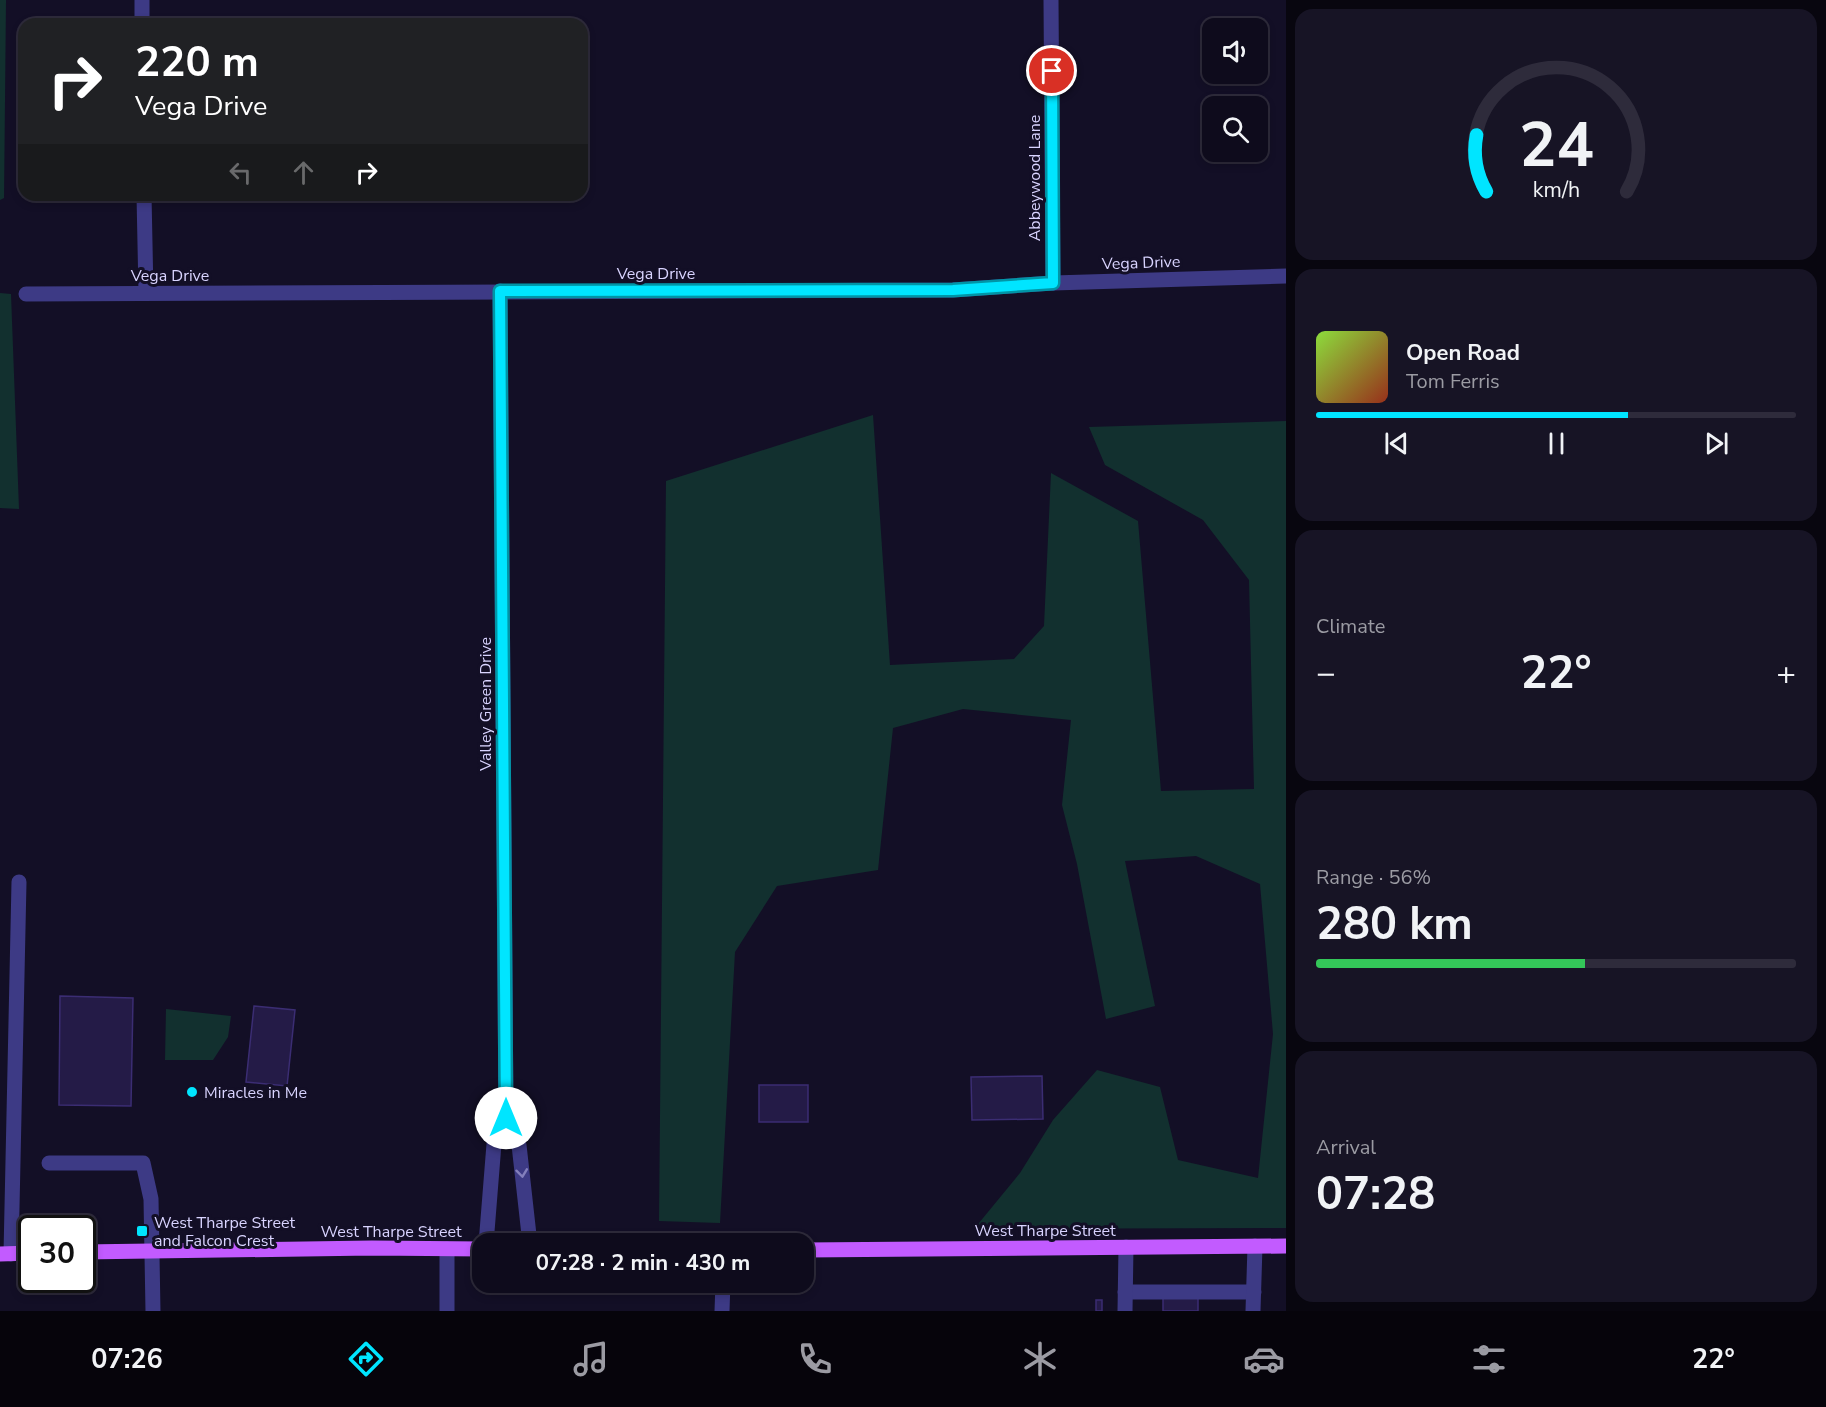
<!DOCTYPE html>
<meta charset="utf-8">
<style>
:root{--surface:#0e0b1c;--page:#171425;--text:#f1f3f6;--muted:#9b9ba3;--line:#2e2b3b;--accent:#00e5ff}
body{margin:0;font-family:"Nunito Sans",sans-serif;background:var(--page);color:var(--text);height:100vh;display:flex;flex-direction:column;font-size:22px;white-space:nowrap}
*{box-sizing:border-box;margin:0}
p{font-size:20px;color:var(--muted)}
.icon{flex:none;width:33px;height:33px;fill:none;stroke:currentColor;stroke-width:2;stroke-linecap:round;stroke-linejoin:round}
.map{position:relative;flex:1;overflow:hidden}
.side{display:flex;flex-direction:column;gap:9px;padding:9px;background:#08060f;width:540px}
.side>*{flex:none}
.hud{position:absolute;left:18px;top:18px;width:570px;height:183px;border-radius:18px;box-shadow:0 3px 9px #0003,0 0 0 2px var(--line);background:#202124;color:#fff;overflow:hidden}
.tools{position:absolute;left:1202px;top:18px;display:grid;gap:12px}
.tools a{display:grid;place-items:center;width:66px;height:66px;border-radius:12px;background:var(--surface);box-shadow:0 3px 9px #0003,0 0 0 2px var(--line);font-size:30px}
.speed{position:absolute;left:18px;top:1215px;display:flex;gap:12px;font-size:30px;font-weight:700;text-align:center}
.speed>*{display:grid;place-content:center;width:78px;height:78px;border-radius:50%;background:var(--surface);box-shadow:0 3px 9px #0003,0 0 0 2px var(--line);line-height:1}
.speed .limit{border:3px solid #111;border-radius:9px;background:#fff;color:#111}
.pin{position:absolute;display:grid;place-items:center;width:51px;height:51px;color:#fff;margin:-26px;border:3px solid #fff;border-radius:50%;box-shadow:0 2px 6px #0007}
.me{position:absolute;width:66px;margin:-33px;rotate:0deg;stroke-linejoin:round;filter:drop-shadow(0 0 4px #0008)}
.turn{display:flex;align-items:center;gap:21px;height:126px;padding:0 18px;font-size:27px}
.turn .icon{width:78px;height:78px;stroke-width:2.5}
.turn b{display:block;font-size:42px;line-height:51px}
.lanes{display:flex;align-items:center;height:57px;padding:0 18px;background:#0003;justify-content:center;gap:30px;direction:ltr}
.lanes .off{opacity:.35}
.big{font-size:45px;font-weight:700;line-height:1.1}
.side .widget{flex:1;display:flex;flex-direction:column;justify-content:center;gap:9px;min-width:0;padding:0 21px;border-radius:18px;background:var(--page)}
.side .dial{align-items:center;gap:0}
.dial svg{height:156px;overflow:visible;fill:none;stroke:var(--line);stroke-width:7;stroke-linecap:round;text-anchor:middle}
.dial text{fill:var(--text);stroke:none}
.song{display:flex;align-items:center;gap:18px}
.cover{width:72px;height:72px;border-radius:9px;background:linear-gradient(135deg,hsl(90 70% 55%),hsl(10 70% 35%))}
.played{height:6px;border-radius:3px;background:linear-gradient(90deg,var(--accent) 65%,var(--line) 65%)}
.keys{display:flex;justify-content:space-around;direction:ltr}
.heat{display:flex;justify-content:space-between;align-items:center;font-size:33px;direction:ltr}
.charge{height:9px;border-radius:4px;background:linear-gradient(90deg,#34c759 56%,var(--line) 0)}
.trip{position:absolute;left:472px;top:1233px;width:342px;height:60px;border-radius:18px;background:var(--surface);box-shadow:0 3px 9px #0003,0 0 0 2px var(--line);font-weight:700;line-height:60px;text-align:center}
.tabs{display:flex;height:96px;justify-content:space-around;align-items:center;background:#06040b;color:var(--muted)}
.tabs .icon{width:42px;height:42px}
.tabs .on{color:var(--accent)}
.tabs b{font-size:27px;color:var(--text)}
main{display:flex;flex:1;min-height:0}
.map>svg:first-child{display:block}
.green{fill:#12302f}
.building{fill:#241b47;stroke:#3b2d73;stroke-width:1.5}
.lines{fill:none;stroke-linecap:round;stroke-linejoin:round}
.minor{stroke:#3d3a85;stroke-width:15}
.major{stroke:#c25bff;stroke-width:15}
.oneway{stroke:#837fbc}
.route-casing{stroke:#0095a6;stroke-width:15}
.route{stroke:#00e5ff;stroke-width:10}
.poi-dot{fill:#00e5ff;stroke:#130f26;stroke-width:2}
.labels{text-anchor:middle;stroke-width:6;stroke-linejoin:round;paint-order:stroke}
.street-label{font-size:16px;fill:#d9d4ff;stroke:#130f26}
.poi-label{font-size:16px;fill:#d9d4ff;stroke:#130f26;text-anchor:start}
</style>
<main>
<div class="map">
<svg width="1286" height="1311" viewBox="0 0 1286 1311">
<rect width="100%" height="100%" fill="#130f26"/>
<g class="green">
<polygon points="0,0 6,0 4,198 0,200"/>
<polygon points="0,293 11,294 19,509 0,508"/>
<polygon points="873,415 890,665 1014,659 1044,626 1051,473 1138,521 1161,791 1254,789 1249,580 1203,520 1105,465 1089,427 1286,421 1286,1228 974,1229 1020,1173 1053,1120 1097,1070 1160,1087 1178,1160 1258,1178 1273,1034 1260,884 1196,856 1125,861 1155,1006 1106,1019 1077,864 1062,805 1071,720 963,709 893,728 878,870 777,886 735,952 720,1223 659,1221 666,481"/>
<polygon points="166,1009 231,1016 228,1037 213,1060 165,1060"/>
</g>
<g class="building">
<polygon points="60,996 133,998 131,1106 59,1105"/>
<polygon points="254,1006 295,1010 287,1086 246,1082"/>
<polygon points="1042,1076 1043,1119 972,1120 971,1077"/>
<rect x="759" y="1085" width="49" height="37"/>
<rect x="1163" y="1296" width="35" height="15"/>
<rect x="1096" y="1300" width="6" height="11"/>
</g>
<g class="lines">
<g class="minor">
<polyline points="142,0 142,24"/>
<polyline points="1051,0 1053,283"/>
<polyline points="144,195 146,293"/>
<polyline points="26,294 953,290 1053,283 1286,276"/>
<polyline points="506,1118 519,1145 530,1244"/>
<polyline points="49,1163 143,1163 151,1199 153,1311"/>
<polyline points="486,1244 494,1144 506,1118 500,291"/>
<polyline points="11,1254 19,882"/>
<polyline points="1125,1292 1254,1292"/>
<polyline points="447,1311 447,1249"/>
<polyline points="722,1311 723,1282"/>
<polyline points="1125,1311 1126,1247"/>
<polyline points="1253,1311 1255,1246"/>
</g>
<g class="major">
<polyline points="804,1250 1286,1246"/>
<polyline points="82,1252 372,1248 483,1249"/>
<polyline points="0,1254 32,1253"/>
</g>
</g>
<defs><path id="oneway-chevron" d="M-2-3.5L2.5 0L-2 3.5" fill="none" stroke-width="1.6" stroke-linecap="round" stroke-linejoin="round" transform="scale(1.5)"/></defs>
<use class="oneway" href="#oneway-chevron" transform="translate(522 1173) rotate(83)"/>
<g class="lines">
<g class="route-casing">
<polyline id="route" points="506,1118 500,291 953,290 1053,283 1052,71"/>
</g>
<use href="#route" class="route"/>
</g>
<g class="poi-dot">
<circle cx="192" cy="1092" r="6"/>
<rect x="136" y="1225" width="12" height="12" rx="3"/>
</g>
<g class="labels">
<g class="street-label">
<text transform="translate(1034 178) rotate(-90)" y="6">Abbeywood Lane</text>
<text transform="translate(1141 262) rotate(-2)" y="6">Vega Drive</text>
<text x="656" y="279">Vega Drive</text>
<text x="170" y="281">Vega Drive</text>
<text transform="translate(485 704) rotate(-90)" y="6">Valley Green Drive</text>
<text x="1045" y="1236">West Tharpe Street</text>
<text x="391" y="1237">West Tharpe Street</text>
</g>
<g class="poi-label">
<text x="204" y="1098">Miracles in Me</text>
<text x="154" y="1228">West Tharpe Street<tspan x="154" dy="18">and Falcon Crest</tspan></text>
</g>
</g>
</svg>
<div class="tools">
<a><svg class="icon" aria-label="sound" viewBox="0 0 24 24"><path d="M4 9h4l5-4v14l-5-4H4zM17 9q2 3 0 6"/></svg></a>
<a><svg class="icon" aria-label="search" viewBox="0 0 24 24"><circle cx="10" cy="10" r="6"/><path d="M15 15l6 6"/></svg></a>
</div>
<div class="speed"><div class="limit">30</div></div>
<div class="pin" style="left:1052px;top:71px;background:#d93025"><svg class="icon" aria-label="arrive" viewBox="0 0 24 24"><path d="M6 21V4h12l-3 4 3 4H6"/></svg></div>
<svg class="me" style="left:506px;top:1118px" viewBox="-20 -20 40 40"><circle r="19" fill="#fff"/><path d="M0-13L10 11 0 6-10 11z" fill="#00e5ff"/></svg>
<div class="trip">07:28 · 2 min · 430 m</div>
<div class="hud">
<div class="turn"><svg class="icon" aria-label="right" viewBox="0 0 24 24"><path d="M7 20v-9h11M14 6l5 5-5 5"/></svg><div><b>220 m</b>Vega Drive</div></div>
<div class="lanes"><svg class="icon off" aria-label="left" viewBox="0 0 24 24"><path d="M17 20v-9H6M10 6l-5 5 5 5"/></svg><svg class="icon off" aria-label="ahead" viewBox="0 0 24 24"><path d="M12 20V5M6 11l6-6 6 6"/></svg><svg class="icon" aria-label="right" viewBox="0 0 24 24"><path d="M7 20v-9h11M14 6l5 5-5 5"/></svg></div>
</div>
</div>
<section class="side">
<div class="widget dial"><svg viewBox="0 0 100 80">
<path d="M14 69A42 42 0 1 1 86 69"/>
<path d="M14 69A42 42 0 0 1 9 40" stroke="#00e5ff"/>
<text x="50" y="56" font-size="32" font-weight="700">24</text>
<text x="50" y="72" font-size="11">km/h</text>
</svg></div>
<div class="widget">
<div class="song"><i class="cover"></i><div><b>Open Road</b><p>Tom Ferris</p></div></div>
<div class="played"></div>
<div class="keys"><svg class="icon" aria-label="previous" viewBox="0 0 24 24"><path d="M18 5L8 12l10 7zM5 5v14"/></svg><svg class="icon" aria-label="pause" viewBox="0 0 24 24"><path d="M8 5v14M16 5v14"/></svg><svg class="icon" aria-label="next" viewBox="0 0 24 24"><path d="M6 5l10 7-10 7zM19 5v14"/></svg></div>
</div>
<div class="widget"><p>Climate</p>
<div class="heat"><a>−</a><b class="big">22°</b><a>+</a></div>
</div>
<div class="widget"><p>Range · 56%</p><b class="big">280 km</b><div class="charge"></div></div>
<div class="widget"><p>Arrival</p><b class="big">07:28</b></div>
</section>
</main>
<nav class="tabs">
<b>07:26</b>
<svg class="icon on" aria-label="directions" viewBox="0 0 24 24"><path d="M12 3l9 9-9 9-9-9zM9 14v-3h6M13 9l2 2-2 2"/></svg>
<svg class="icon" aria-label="music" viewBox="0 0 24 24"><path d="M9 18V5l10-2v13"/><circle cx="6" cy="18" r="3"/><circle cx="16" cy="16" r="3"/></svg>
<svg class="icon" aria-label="phone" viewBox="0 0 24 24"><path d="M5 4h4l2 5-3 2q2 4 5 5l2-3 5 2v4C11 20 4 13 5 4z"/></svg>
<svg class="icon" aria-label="climate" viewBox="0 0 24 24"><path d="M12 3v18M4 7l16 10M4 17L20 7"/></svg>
<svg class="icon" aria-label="car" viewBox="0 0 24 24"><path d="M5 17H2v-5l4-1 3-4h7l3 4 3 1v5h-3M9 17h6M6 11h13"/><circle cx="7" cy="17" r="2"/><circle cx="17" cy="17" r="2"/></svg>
<svg class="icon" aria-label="filters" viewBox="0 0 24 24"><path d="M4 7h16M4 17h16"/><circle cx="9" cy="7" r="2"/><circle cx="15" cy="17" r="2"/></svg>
<b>22°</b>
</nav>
